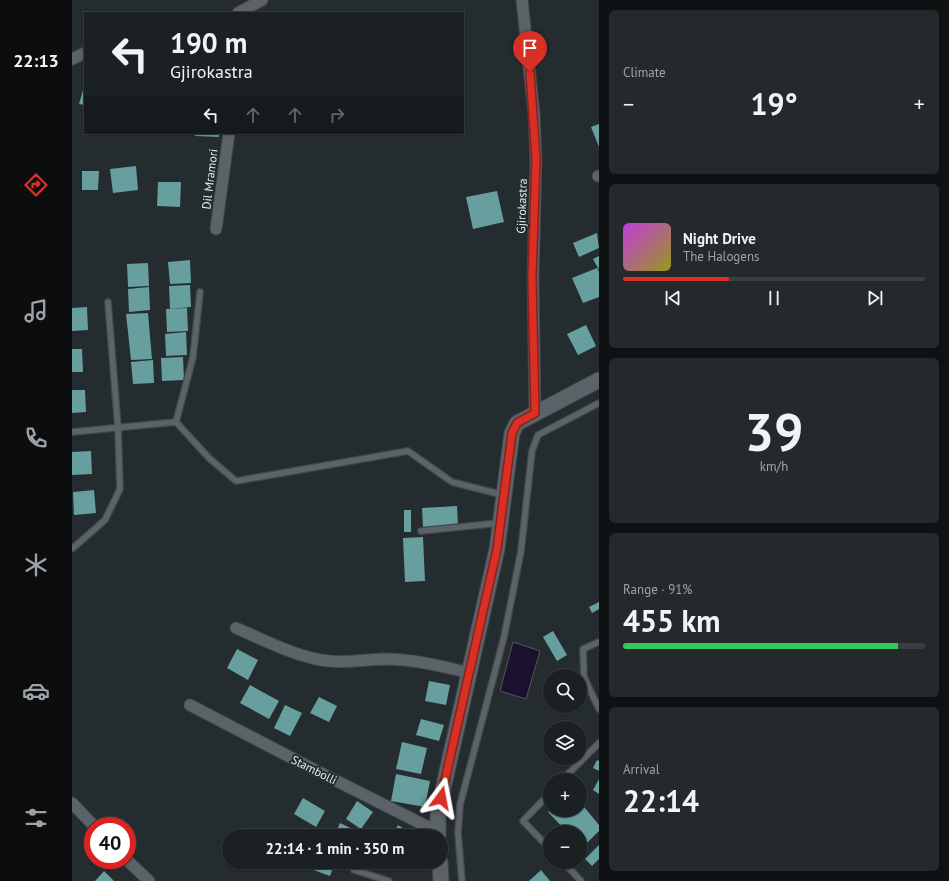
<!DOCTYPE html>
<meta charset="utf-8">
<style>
:root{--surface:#1b2123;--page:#24292b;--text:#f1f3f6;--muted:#a0a3a6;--line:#393e41;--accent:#d93025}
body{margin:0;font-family:"PT Sans",sans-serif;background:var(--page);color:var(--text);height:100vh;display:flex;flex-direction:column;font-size:15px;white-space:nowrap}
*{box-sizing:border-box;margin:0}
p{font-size:13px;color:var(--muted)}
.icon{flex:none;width:22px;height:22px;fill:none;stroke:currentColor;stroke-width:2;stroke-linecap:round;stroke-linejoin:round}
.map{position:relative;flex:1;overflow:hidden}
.drawer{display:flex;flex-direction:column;gap:10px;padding:10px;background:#0f1213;width:350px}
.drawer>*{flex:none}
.top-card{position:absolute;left:12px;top:12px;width:380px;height:122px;border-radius:0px;box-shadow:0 1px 3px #0004,0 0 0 1px var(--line);background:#1b2123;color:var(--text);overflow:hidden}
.controls{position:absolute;left:471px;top:669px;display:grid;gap:8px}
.controls a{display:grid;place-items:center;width:44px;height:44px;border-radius:50%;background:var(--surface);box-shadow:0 1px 3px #0004,0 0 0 1px var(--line);font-size:20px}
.speed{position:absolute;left:12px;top:817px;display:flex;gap:8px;font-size:20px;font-weight:700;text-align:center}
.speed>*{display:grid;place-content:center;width:52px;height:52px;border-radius:50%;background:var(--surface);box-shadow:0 1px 3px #0004,0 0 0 1px var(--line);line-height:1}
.speed .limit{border:6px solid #d22;background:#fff;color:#111}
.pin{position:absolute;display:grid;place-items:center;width:34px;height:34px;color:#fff;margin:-41px -17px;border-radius:50% 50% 50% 0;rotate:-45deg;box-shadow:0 0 4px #0007}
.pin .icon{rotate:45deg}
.me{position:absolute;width:44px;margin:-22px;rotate:13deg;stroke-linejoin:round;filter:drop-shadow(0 0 3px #0008)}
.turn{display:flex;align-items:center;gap:14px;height:84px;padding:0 20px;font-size:18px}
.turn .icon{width:52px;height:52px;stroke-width:2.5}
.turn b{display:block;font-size:28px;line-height:34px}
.lanes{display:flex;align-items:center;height:38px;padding:0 20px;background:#0003;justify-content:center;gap:20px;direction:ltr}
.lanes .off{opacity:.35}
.big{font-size:30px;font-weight:800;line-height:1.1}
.drawer .card{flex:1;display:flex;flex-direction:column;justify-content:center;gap:6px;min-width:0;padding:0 14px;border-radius:6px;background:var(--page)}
.drawer .dial{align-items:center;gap:0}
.dial b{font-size:52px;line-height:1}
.song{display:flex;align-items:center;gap:12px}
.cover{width:48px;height:48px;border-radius:6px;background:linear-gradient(135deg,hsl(290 70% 55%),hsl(60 70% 35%))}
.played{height:4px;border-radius:2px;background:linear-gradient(90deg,var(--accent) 35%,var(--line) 35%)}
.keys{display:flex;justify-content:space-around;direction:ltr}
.heat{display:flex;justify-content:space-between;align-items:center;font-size:22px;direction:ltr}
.charge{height:6px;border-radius:3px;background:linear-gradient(90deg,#34c759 91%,var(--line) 0)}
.trip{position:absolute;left:150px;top:829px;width:226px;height:40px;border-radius:20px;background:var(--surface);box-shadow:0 1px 3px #0004,0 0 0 1px var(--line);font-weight:800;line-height:40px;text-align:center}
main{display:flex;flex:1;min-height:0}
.tabs{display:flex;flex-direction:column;width:72px;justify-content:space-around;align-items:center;background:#0b0d0e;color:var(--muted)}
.tabs .icon{width:28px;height:28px}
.tabs .on{color:var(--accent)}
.tabs b{font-size:18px;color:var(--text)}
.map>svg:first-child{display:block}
.water{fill:#1b102e;stroke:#585268}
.building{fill:#679f9e}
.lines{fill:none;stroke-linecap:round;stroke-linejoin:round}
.lane-casing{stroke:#42484b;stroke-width:8}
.street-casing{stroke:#42484b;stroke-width:13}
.secondary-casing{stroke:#42484b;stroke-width:17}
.lane{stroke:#5b6368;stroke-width:5.5}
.street{stroke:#5b6368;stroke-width:11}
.secondary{stroke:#5b6368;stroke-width:15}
.route-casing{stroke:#8d1f18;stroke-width:10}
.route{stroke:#d93025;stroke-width:7}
.labels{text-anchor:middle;stroke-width:4;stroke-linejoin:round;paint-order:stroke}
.street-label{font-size:12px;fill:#e8edef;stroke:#242c2f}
</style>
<main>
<nav class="tabs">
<b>22:13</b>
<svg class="icon on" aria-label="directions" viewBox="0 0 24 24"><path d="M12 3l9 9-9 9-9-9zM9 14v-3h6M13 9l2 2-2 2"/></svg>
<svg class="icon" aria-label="music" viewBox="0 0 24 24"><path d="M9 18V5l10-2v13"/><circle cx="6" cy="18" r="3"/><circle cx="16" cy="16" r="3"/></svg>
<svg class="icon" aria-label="phone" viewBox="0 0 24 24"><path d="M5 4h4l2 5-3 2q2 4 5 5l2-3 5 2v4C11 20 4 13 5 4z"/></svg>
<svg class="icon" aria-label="climate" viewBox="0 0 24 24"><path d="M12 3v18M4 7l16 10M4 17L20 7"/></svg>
<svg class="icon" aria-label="car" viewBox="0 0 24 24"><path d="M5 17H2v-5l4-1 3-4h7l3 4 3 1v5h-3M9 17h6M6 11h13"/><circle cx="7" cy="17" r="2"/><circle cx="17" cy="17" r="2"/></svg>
<svg class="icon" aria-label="filters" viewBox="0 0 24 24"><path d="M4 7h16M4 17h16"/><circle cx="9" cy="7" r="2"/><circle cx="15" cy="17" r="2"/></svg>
</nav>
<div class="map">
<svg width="527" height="881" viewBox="0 0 527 881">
<rect width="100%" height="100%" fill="#242c2f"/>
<polygon class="water" points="441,642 468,651 454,699 428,691"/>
<g class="building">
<polygon points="13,83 13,105 7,104"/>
<polygon points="527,124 527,147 519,127"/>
<polygon points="124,133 147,133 147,137 123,136"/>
<polygon points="64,166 66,190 41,193 38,169"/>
<polygon points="10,171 27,171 26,190 10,190"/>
<polygon points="86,182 109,182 108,207 85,206"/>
<polygon points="425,191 432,222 401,229 394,197"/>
<polygon points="525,233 527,248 507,257 501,243"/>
<polygon points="527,256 527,270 521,259"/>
<polygon points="118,260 119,283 98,284 96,262"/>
<polygon points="76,263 77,286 56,287 55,264"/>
<polygon points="525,268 527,272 527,297 511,303 500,278"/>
<polygon points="118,285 119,307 98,309 97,286"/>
<polygon points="77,287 78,310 57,312 56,289"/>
<polygon points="15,307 16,330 0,331 0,308"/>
<polygon points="115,308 116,331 95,332 94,309"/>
<polygon points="76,313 80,359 59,360 54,314"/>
<polygon points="514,325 524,346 506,355 495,334"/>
<polygon points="114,332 115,355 94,356 93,334"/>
<polygon points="0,349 10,349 11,372 0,372"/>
<polygon points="111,357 112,380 90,381 89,358"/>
<polygon points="81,360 82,383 61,384 59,362"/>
<polygon points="0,390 13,390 14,412 0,413"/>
<polygon points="19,451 20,474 0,475 0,452"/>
<polygon points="22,490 24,513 2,515 1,492"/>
<polygon points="385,506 386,525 351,527 350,508"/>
<rect x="332" y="510" width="7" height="22"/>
<polygon points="351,537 353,581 333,582 331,538"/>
<polygon points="527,602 527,609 520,613 517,607"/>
<polygon points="481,631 495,655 485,661 471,637"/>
<polygon points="165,649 186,660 176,680 155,668"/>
<polygon points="357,681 378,685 374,705 353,701"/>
<polygon points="178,685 207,701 197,719 168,703"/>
<polygon points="247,697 265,706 257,722 238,713"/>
<polygon points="213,705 230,713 218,736 202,728"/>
<polygon points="349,719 372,725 367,741 344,735"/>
<polygon points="330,742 355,748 349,774 324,769"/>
<polygon points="525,760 527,761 527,771 521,768"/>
<polygon points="324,774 358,781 353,807 319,801"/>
<polygon points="527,779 527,794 521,790"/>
<polygon points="231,798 253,811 244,827 222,814"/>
<polygon points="285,801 301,812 289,829 274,819"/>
<polygon points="508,802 527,825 527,831 510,848 508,846 508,832 495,832 476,812 478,810 508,810"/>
<polygon points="268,823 287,832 285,836 262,836"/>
<polygon points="326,825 342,835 342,836 320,836"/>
<polygon points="527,845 527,859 520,866 513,859"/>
<polygon points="238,862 263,862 258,876 236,868"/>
<polygon points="310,862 327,862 323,869"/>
<polygon points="469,870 478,881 457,881"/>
<polygon points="32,871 42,881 23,881"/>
</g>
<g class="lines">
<g class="lane-casing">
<g id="lane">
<polyline points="104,422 121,357 128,292"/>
<polyline points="0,432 104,422 137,458 164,481 336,451 380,482 431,495"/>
<polyline points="349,531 427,523"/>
<polyline points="1,548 33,520 48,489 46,428 36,302"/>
<polyline points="527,642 511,649 512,677 527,709"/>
<polyline points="490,780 527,743"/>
<polyline points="478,793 451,821 478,849"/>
<polyline points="491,862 509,881"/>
<polyline points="282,870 317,881"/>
<polyline points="390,881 386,833 388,805 432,637 449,551 460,451 466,435 527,403"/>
</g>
</g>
<g class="street-casing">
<g id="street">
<polyline points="450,0 462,114 464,160 461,277 463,413"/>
<polyline points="166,13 190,0"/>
<polyline points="0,59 13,53"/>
<polyline points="526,176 527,176"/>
<polyline points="144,229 157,133"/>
<path d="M164,628C190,639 216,653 244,659C266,664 288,660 311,659C341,659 369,666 398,673"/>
<polyline points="118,705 241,769 366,832"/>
<polyline points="0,803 22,826"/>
<polyline points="55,860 77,881"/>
</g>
</g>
<g class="secondary-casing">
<g id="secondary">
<polyline points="366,836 366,816 369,798 425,549 440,433 445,423 451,420 527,380"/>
<polyline points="368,862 369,881"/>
</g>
</g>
<use href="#lane" class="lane"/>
<use href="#street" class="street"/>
<use href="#secondary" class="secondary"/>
</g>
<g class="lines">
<g class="route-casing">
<polyline id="route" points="369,798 425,549 440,433 445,423 463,413 460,277 464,160 458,72"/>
</g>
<use href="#route" class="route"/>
</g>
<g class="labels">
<g class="street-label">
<text transform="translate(138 179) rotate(-83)" y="4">Dil Mramori</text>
<text transform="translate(450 206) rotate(-88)" y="4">Gjirokastra</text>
<text transform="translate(242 770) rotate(27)" y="4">Stambolli</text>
</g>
</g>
</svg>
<div class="controls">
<a><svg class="icon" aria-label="search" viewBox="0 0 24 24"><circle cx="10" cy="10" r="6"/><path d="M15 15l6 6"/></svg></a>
<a><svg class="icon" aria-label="layers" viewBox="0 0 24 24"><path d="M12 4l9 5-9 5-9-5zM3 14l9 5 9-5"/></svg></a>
<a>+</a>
<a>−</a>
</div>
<div class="speed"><div class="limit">40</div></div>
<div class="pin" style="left:458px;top:72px;background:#d93025"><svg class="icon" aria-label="arrive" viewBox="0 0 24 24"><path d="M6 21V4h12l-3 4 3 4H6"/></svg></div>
<svg class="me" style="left:369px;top:798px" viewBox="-20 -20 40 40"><path d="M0-17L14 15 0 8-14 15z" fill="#d93025" stroke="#fff" stroke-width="4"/></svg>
<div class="trip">22:14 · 1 min · 350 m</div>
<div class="top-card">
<div class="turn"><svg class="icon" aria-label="left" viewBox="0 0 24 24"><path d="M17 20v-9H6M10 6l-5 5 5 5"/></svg><div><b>190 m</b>Gjirokastra</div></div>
<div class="lanes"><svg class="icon" aria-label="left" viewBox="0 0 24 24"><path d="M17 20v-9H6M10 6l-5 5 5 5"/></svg><svg class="icon off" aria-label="ahead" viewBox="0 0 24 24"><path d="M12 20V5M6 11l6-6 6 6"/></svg><svg class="icon off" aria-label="ahead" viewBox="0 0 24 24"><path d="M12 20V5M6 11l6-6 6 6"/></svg><svg class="icon off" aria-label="right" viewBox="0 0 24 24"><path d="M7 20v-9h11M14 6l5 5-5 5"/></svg></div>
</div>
</div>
<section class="drawer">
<div class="card"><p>Climate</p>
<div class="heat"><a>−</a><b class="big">19°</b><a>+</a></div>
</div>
<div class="card">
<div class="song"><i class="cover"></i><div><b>Night Drive</b><p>The Halogens</p></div></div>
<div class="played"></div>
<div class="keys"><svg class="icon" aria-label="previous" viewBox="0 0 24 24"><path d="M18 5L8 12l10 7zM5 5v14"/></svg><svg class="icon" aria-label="pause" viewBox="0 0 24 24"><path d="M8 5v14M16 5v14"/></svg><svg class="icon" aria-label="next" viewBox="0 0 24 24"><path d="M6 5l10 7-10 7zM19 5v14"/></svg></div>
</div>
<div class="card dial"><b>39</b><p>km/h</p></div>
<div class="card"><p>Range · 91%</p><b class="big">455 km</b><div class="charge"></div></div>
<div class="card"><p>Arrival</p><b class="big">22:14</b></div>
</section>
</main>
